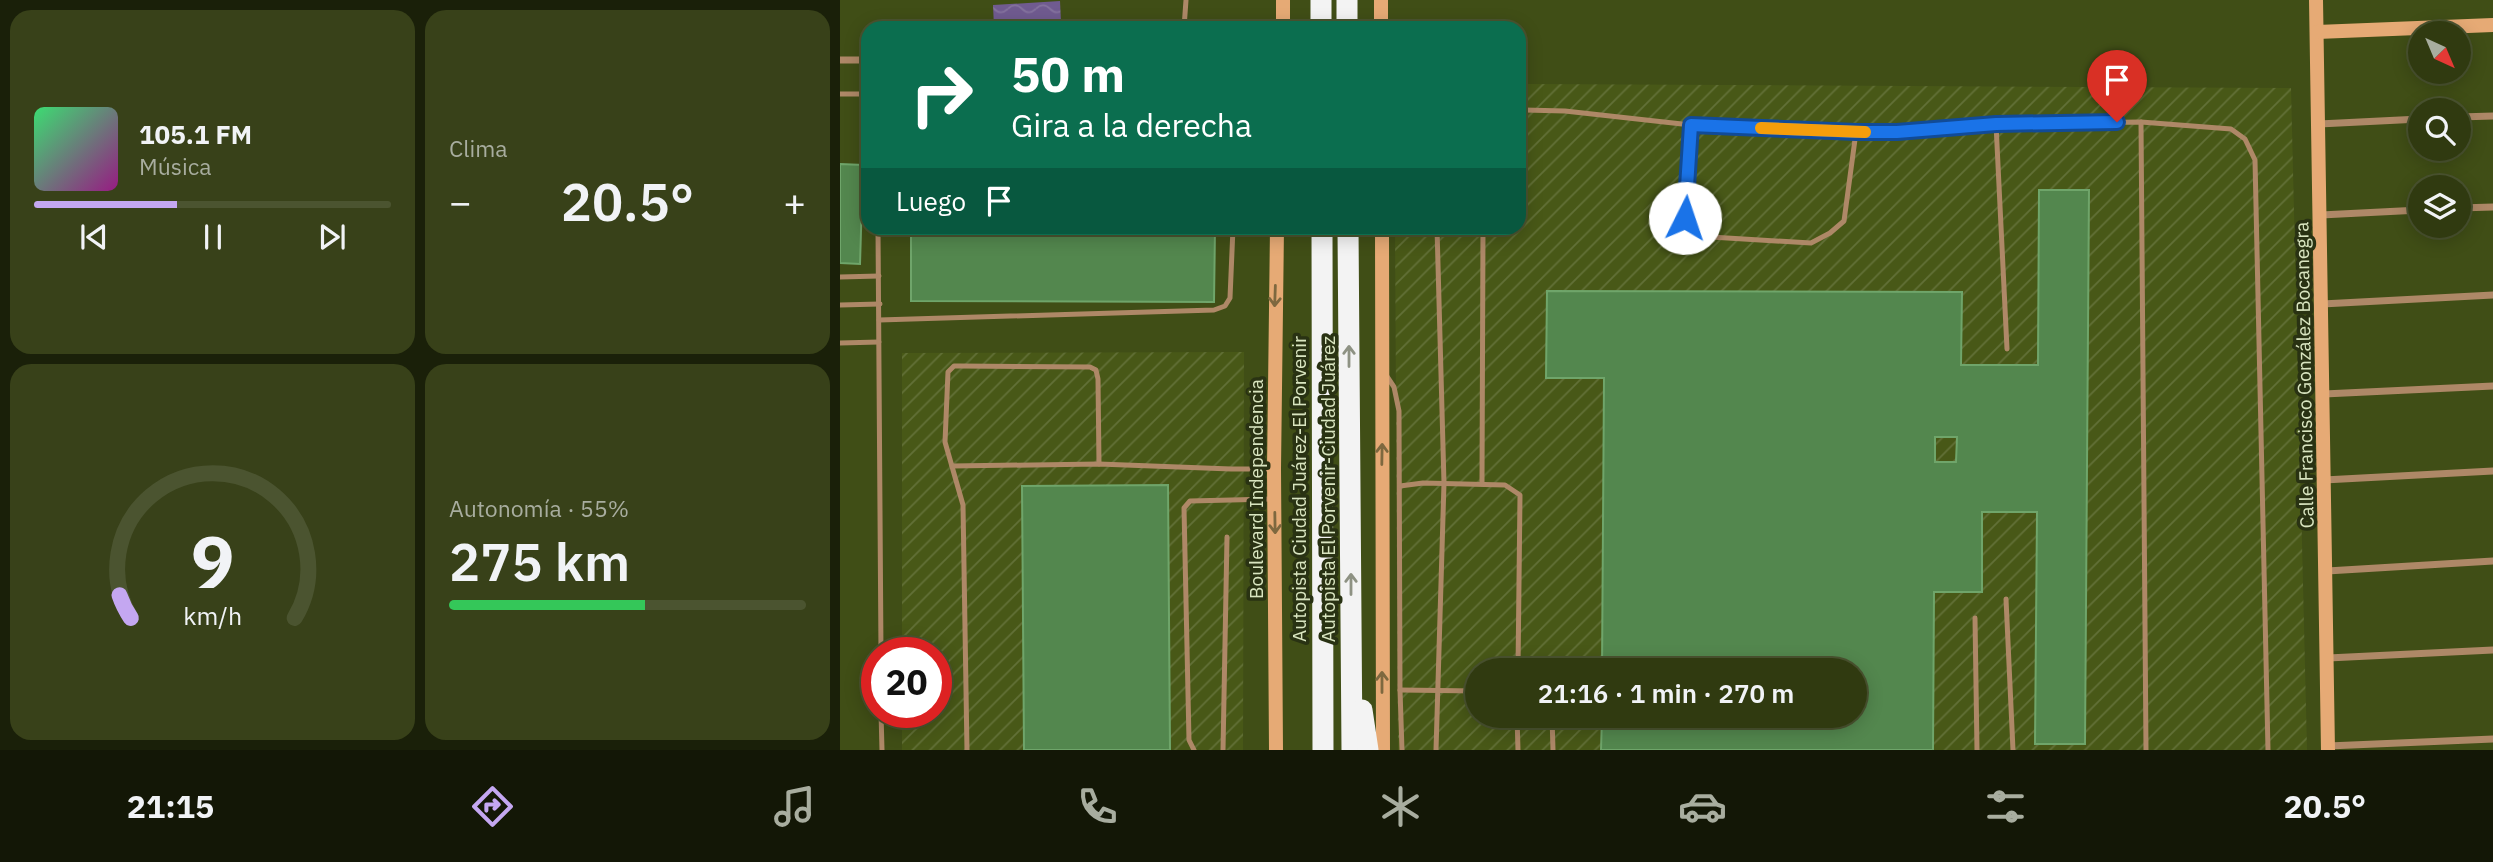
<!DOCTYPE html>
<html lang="es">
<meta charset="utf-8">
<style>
:root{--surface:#303a10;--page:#384119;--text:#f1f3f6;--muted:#a8ad9f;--line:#4b5430;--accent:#c4a7f1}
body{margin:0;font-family:"IBM Plex Sans",sans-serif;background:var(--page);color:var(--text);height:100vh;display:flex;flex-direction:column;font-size:26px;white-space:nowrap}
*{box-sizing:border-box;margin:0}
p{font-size:23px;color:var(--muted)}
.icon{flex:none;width:38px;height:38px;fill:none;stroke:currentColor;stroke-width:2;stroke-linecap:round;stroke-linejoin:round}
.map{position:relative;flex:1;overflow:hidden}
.drawer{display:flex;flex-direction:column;gap:10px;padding:10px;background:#1a2009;width:840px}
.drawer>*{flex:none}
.guide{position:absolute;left:21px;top:21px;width:665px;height:214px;border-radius:21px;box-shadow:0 4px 18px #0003,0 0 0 2px var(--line);background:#0b6e4f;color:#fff;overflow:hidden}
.needle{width:46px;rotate:136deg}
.fabs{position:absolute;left:1568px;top:21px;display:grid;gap:14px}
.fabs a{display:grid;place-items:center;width:63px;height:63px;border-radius:50%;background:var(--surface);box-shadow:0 4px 18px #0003,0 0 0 2px var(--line);font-size:35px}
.speed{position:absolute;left:21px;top:637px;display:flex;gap:14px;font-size:35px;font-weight:700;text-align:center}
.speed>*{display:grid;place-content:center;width:91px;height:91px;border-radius:50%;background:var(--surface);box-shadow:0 4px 18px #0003,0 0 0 2px var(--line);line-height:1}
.speed .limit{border:10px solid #d22;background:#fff;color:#111}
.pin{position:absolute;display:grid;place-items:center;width:60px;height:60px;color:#fff;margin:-72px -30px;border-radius:50% 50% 50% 0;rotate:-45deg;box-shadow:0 0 7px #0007}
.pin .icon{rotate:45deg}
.me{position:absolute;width:77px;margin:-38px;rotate:4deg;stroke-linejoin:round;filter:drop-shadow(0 0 5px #0008)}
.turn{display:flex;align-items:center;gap:24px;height:147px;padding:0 35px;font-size:32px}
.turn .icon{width:91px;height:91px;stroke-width:2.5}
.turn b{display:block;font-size:49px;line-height:60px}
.then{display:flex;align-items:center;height:66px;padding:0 35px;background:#0003;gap:14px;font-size:26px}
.big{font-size:52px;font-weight:600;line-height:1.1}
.drawer .tile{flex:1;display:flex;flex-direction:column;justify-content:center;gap:10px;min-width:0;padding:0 24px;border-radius:21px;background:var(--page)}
.drawer .dial{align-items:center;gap:0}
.dial svg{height:182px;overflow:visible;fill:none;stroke:var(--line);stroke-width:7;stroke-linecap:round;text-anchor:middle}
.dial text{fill:var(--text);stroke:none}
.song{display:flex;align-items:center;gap:21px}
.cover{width:84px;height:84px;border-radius:10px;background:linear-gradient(135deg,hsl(140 70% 55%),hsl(310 70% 35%))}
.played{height:7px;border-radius:4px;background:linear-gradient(90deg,var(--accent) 40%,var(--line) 40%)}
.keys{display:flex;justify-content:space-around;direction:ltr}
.heat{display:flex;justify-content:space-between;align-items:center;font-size:38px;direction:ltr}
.charge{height:10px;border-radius:5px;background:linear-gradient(90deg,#34c759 55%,var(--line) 0)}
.drawer .tiles{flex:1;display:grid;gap:10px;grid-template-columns:repeat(2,1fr)}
.trip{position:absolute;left:625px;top:658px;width:402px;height:70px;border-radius:35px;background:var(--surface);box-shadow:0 4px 18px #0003,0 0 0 2px var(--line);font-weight:600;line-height:70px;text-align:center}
.menu{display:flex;height:112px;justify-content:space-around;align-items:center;background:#131706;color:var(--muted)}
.menu .icon{width:49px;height:49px}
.menu .active{color:var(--accent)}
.menu b{font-size:32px;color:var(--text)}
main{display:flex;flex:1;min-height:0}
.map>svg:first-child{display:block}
.industrial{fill:url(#industrial-furrows);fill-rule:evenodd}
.water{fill:url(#water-waves)}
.building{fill:#53874e;stroke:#6fa56a;stroke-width:2;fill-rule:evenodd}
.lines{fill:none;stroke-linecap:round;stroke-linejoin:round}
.lane{stroke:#ae8867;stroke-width:5}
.street{stroke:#ae8867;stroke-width:7}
.secondary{stroke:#e6aa75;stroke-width:14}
.highway{stroke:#f3f3f3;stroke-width:21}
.oneway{stroke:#7e683f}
.oneway2{stroke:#8e9283}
.route-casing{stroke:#114b97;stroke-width:18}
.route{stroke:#1a73e8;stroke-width:12}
.slow{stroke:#f59e0b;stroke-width:12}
.labels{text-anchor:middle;stroke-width:7;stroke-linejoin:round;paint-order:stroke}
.street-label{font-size:19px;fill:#d9e5c0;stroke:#293213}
</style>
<main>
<section class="drawer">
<div class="tiles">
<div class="tile">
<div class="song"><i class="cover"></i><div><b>105.1 FM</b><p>Música</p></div></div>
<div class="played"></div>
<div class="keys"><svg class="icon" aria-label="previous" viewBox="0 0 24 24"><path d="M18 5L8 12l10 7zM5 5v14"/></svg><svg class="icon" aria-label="pause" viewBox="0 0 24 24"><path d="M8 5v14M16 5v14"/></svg><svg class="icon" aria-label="next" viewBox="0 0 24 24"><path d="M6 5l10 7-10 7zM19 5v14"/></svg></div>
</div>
<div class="tile"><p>Clima</p>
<div class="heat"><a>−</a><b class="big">20.5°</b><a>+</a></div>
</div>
<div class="tile dial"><svg viewBox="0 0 100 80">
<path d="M14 69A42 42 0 1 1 86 69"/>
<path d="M14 69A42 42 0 0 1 9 59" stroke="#c4a7f1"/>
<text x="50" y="56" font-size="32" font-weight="700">9</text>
<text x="50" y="72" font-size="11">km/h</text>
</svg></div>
<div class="tile"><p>Autonomía · 55%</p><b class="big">275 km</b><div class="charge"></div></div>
</div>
</section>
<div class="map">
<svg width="1653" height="750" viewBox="0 0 1653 750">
<defs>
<pattern id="industrial-furrows" width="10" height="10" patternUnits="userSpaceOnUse" patternTransform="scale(1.75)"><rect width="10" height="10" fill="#485817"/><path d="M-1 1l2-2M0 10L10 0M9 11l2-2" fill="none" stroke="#627037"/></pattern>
<pattern id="water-waves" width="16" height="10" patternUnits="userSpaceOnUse" patternTransform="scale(1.75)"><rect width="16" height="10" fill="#705b90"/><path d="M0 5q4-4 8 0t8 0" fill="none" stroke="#84729e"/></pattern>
</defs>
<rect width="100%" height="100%" fill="#404e16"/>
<g class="industrial">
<path d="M679,84L1451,88L1467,750H558L555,228H679ZM637,670H1015V716H637Z"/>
<polygon points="404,352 403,750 62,750 62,712 96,712 96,653 62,653 62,353"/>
</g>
<polygon class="water" points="220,1 221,22 154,27 153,5"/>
<g class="building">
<polygon points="0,164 23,165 20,264 0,263"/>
<path d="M1199,190H1249L1245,744H1195L1197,512H1142V592H1094L1093,750H761L762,716H1015V670H762L764,378H706L707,291L1122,292L1121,365H1198ZM1095,437H1117L1116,462H1095Z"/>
<polygon points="71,228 375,228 374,302 71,301"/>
<polygon points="328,485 330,750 184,750 182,486"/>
</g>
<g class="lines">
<g class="lane">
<polyline points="344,28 346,0"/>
<polyline points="0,94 28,94"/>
<polyline points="679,110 725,111 851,125 1016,132 1057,132 1156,124 1301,122 1391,129 1405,139 1415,160 1428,750"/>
<polyline points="1301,122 1306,750"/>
<polyline points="1156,124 1167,349"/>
<polyline points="851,125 845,218 857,230 871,237 971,243 990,233 1004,221 1016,132"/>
<polyline points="38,228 41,653"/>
<polyline points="0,277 39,276"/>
<polyline points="0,305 40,304"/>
<polyline points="39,320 374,310 385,306 390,298 393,228"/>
<polyline points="0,343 39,342"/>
<polyline points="546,375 554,387 559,411 560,690 562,750"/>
<polyline points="112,466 259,464 391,469 434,469"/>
<polyline points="642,484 643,228"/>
<polyline points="560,486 583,483 665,485 680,495 678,670"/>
<polyline points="1166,599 1173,750"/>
<polyline points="1135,618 1137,750"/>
<polyline points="560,690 637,691"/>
<polyline points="41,712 42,750"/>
<polyline points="677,716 678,750"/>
<polyline points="712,716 713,750"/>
<polyline points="127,750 123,505 105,442 108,372 114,366 120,366 250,367 256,370 258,379 259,464"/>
<polyline points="354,750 349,740 344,508 350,501 432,499"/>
<polyline points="383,750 387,537"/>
<polyline points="596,750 604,483 597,228"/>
</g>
<g class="street">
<polyline points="0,60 28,60"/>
<polyline points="1619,117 1653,116"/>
<polyline points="1479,124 1580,119"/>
<polyline points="1619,208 1653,207"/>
<polyline points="1481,215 1580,210"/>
<polyline points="1482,304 1653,295"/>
<polyline points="1484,394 1653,386"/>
<polyline points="1484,480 1653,471"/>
<polyline points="1487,571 1653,561"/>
<polyline points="1488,658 1653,650"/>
<polyline points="1488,746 1653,739"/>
</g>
<g class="secondary">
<polyline points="1476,0 1488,750"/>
<polyline points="443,28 443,0"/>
<polyline points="541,28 541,0"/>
<polyline points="1477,32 1653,25"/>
<polyline points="542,228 543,750"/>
<polyline points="436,750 434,469 437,228"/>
</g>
<g class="highway">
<polyline points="481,0 481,28"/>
<polyline points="507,0 507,28"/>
<polyline points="482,228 483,750"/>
<polyline points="508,228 512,750"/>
<polyline points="522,710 528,750"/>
</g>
</g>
<defs><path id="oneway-shaft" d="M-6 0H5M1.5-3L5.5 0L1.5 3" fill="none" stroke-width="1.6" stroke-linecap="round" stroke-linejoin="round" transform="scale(1.75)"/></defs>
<g class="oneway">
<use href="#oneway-shaft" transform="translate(435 296) rotate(92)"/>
<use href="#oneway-shaft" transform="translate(542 454) rotate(-89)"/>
<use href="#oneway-shaft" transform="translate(435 523) rotate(89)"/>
<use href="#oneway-shaft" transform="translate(542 682) rotate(-90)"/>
</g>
<g class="oneway2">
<use href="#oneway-shaft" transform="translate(509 356) rotate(-90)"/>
<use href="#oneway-shaft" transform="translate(511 584) rotate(-90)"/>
</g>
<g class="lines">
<g class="route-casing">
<polyline id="route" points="845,218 851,125 1016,132 1057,132 1156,124 1277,122"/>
</g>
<use href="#route" class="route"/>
<polyline class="slow" points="921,128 1025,132"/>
</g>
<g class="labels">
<g class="street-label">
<text transform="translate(1464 375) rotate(-91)" y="7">Calle Francisco González Bocanegra</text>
<text transform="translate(416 489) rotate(-90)" y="7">Boulevard Independencia</text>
<text transform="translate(459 489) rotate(-90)" y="7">Autopista Ciudad Juárez-El Porvenir</text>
<text transform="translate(488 489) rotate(-90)" y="7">Autopista El Porvenir-Ciudad Juárez</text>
</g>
</g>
</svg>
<div class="fabs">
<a><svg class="needle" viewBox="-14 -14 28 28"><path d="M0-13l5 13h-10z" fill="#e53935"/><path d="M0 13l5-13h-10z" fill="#a8ad9f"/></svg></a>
<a><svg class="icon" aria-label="search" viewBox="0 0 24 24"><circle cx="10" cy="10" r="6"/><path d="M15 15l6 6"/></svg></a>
<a><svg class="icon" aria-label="layers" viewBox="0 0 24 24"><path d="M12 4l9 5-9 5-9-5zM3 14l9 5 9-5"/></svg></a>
</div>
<div class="speed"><div class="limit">20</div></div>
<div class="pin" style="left:1277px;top:122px;background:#d93025"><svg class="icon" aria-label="arrive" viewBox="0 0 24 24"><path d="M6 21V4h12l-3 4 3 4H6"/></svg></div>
<svg class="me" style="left:845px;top:218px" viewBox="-20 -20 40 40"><circle r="19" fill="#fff"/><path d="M0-13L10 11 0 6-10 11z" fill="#1a73e8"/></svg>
<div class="trip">21:16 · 1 min · 270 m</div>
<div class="guide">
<div class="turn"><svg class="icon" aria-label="right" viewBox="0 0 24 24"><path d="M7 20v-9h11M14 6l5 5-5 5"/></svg><div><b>50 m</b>Gira a la derecha</div></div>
<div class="then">Luego<svg class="icon" aria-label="arrive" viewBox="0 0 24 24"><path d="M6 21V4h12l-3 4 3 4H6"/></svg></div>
</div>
</div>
</main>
<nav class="menu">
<b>21:15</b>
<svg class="icon active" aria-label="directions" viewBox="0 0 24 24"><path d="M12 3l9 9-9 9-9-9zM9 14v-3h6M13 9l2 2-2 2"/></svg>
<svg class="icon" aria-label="music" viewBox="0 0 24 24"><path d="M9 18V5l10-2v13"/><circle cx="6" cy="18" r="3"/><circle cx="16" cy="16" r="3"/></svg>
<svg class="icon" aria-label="phone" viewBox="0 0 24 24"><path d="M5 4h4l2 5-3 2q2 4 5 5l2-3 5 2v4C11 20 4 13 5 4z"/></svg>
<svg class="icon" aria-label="climate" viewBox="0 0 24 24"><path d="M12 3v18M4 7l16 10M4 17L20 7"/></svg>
<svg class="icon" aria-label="car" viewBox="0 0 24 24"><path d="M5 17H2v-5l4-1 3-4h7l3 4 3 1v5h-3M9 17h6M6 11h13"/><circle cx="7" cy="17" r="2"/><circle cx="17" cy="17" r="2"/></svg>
<svg class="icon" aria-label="filters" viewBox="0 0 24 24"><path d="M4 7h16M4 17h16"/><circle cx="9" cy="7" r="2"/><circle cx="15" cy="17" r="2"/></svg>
<b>20.5°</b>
</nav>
